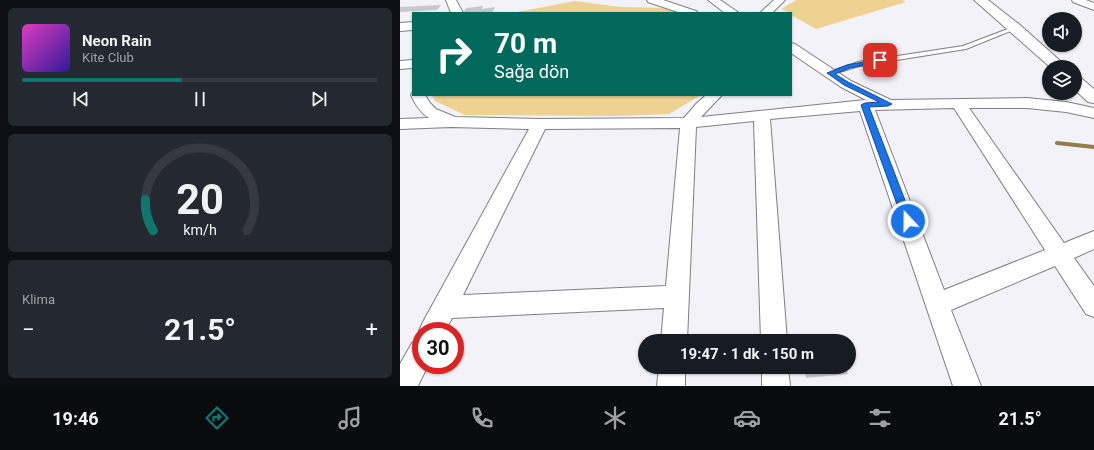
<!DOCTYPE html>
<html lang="tr">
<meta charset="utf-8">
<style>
:root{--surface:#171b24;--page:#242831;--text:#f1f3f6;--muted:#9ea1a6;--line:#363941;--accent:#0f766e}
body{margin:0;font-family:Roboto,sans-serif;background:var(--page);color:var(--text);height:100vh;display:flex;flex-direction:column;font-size:15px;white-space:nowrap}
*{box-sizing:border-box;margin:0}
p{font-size:13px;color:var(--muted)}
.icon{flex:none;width:22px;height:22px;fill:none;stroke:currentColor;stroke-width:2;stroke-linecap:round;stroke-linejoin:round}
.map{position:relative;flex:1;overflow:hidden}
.panel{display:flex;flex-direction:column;gap:8px;padding:8px;background:#0d0f14;width:400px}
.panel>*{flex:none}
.banner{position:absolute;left:12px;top:12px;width:380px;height:84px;border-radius:0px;box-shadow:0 1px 3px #0004;background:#00695c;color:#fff;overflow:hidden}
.buttons{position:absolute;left:642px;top:12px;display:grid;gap:8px}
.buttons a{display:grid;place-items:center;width:40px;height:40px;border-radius:50%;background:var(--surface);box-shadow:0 1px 3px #0004;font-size:20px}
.speed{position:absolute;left:12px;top:322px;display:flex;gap:8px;font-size:20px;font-weight:700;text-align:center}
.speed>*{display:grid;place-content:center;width:52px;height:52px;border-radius:50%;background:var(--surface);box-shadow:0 1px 3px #0004;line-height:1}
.speed .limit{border:6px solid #d22;background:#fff;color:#111}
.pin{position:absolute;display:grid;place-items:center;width:34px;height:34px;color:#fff;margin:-17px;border-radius:8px;box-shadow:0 2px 6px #0006}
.me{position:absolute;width:44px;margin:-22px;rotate:339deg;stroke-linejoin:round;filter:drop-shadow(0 0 3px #0008)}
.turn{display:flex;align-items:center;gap:14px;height:84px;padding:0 16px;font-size:18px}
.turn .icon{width:52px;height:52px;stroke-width:2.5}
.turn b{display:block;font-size:28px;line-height:34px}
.big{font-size:30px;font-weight:700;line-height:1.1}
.panel .tile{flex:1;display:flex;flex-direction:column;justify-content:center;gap:6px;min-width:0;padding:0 14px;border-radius:6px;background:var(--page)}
.panel .dial{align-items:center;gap:0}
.dial svg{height:104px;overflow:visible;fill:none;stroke:var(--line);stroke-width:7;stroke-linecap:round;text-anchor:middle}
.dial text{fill:var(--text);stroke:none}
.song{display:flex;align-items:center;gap:12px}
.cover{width:48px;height:48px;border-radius:6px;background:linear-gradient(135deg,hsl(310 70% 55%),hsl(250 70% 35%))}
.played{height:4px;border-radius:2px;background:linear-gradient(90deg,var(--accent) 45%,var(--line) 45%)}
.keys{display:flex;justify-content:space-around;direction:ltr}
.heat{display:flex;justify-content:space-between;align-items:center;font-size:22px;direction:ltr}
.trip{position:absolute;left:238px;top:334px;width:218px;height:40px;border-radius:20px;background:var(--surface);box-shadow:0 1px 3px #0004;font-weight:700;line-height:40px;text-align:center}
.menu{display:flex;height:64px;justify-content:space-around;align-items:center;background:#090b0e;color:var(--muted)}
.menu .icon{width:28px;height:28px}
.menu .current{color:var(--accent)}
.menu b{font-size:18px;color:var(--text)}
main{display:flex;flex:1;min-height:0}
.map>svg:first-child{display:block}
.green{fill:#edd292}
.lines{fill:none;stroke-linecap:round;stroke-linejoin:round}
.stream{stroke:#937e4a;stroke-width:4}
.building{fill:#c7c7ce}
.lane-casing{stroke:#7e7e84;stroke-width:2}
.street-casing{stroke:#7e7e84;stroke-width:2}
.secondary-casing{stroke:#7e7e84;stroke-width:2}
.lane{fill:#fff;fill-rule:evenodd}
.street{fill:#fff;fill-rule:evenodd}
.secondary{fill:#fff;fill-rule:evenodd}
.route{fill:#1a73e8;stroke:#114b97}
</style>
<main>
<section class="panel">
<div class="tile">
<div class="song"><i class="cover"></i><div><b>Neon Rain</b><p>Kite Club</p></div></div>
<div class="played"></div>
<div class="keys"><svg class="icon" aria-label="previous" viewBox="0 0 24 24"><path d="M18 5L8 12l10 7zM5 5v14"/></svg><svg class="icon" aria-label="pause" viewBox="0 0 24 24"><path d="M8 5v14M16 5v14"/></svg><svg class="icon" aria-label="next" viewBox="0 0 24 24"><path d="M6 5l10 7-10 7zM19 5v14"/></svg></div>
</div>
<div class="tile dial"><svg viewBox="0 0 100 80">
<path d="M14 69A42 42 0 1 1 86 69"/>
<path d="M14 69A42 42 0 0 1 8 45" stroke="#0f766e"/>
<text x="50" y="56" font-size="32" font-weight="700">20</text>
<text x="50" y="72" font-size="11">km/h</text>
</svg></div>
<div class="tile"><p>Klima</p>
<div class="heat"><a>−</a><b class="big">21.5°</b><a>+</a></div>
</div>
</section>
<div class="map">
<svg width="694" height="386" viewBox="0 0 694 386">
<rect width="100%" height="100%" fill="#f2f2f8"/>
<g class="green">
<polygon points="396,0 502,0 506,2 416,29 391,15 391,13 381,9"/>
<polygon points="175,1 221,7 269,8 283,13 112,13"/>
<polygon points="32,95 301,95 269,114 219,116 65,115 35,101"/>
</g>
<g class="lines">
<polyline class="stream" points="657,143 694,147"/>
</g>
<g class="building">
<polygon points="41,5 37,10 0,12 0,7"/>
<polygon points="83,6 82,9 95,7 92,13 63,13 66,8"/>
<polygon points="440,338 440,341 416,341 416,340"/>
<polygon points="404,367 446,367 448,374 406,378"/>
</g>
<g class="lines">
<g class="lane-casing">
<polygon id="lane" points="613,27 618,28 566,49 459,66 430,75 426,73 458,62 563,46"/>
</g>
<g class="street-casing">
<g id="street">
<polygon points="46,0 56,0 63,13 51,13"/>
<polygon points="247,0 263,0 296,11 298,13 281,13 248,2"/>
<polygon points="308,0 320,0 339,13 325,13"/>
<polygon points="374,0 385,0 372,13 360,13"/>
<polygon points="672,0 686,0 694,3 694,10 673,2"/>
<polygon points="13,22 13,30 0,31 0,23"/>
<path d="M391,43L395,44L451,81L491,100L627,98L666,102L694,108V118L666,112L627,108H569L664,243L694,231V249L674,258L694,286V317L686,314L655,266L551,310L581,386H553L460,111L370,119L387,341H361L354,121L296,127L287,341H261L264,308L52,318L45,331H21V335L19,331L23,322L129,129L51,127L0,129V119L29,118C20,112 15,104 11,95L13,92V95H25L30,103L36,109L55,117L140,119L284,118L296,104L306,95H322L301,117L465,100L470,102L441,87L391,53ZM554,108L645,250L544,290L475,110ZM280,128L266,286L63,295L145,129Z"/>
<polygon points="13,60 13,68 0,69 0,61"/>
<polygon points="21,339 21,365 28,365 18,386 0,386 0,364 12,343"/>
<polygon points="259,367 285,367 285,386 257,386"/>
<polygon points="362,367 388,367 390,386 362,386"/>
</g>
</g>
<g class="secondary-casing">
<g id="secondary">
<polygon points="574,0 588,0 620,25 667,67 650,67"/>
<polygon points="675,76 681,78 694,89 694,103 688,102 675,90"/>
</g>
</g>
<use href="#lane" class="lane"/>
<use href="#street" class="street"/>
<use href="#secondary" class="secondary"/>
</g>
<polygon class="route" points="480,59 483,59 483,62 450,68 435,74 448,82 492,104 488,106 469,107 513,221 511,224 504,224 503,221 461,105 465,103 479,102 444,85 427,73 447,65"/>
</svg>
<div class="buttons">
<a><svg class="icon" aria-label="sound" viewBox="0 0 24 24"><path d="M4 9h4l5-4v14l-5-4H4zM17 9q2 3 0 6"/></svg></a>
<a><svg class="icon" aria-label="layers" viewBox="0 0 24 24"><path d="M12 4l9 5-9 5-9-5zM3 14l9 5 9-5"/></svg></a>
</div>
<div class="speed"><div class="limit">30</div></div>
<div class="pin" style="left:480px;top:60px;background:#d93025"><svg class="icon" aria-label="arrive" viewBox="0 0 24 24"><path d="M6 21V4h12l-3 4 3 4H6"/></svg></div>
<svg class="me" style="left:508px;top:221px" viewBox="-20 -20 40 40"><circle r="17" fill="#1a73e8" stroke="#fff" stroke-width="3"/><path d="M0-11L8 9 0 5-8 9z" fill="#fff"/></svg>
<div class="trip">19:47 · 1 dk · 150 m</div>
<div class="banner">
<div class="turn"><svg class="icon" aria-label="right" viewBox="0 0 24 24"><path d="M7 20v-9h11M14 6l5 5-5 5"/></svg><div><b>70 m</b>Sağa dön</div></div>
</div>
</div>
</main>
<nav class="menu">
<b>19:46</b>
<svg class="icon current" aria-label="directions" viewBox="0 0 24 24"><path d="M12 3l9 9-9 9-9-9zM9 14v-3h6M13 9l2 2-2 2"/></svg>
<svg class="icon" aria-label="music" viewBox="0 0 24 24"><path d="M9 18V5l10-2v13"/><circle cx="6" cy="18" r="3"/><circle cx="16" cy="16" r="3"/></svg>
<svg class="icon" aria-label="phone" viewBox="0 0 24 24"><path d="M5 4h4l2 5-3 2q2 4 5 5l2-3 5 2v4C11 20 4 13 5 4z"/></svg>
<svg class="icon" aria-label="climate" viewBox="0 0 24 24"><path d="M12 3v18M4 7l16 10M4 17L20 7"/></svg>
<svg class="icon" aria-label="car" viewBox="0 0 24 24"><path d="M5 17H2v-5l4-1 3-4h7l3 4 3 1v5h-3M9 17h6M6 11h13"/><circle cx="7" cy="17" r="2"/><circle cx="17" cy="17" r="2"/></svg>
<svg class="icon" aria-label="filters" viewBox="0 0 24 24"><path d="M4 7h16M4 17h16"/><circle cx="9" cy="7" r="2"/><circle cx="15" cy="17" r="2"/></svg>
<b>21.5°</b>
</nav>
